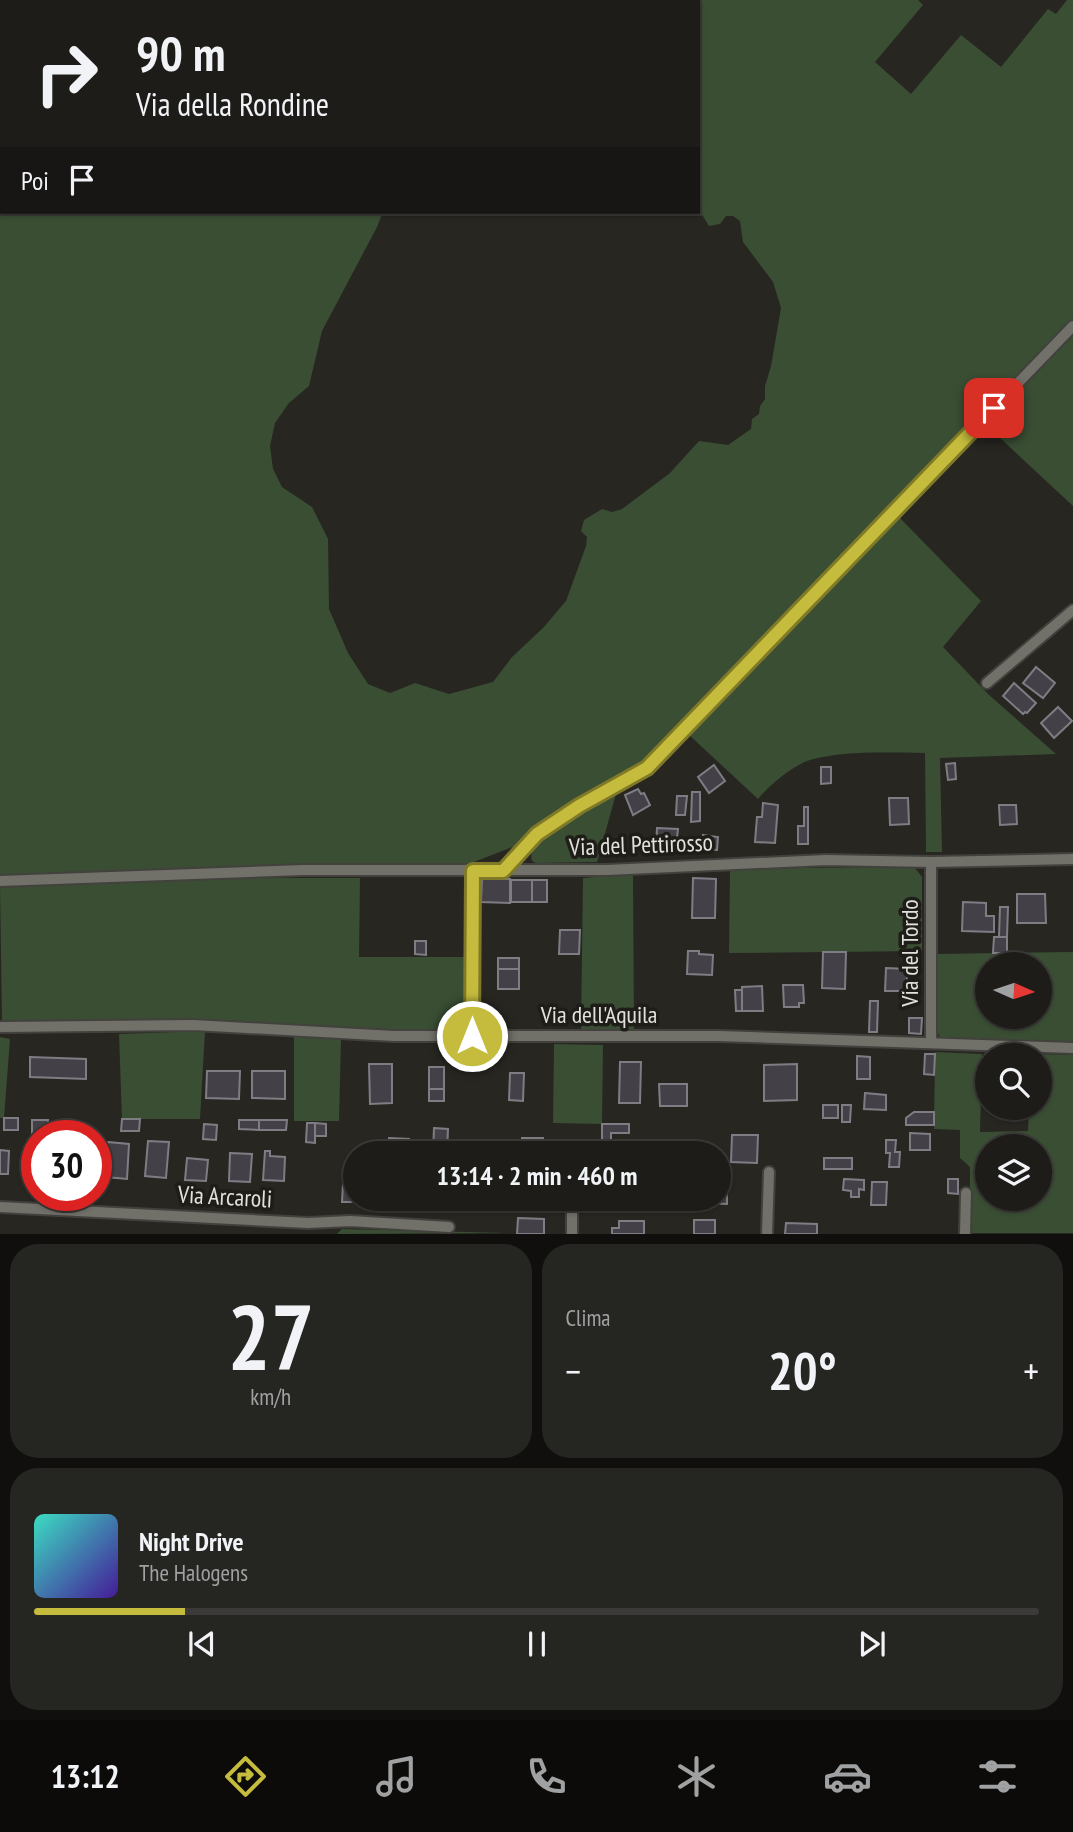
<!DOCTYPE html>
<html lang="it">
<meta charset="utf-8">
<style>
:root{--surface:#1d1c19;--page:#252522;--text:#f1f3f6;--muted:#a0a1a2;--line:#3b3a38;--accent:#c5bc3d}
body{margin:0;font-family:"PT Sans Narrow",sans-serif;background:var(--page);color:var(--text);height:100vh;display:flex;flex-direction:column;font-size:26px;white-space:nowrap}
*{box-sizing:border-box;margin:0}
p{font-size:23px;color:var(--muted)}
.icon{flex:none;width:38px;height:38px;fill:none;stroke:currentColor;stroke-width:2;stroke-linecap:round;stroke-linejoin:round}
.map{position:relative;height:1234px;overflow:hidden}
.details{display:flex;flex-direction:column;gap:10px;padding:10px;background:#100f0e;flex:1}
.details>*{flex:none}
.top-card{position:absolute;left:0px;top:0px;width:700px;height:214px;box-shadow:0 2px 5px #0004,0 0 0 2px var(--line);background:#1d1c19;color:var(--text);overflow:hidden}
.needle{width:46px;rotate:93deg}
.fabs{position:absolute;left:975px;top:952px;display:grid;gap:14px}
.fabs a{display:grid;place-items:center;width:77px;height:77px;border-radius:50%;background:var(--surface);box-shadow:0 2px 5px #0004,0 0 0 2px var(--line);font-size:35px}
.speed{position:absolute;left:21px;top:1120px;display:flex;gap:14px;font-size:35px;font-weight:700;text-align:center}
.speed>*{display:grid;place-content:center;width:91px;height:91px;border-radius:50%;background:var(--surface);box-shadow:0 2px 5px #0004,0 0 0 2px var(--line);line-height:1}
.speed .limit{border:10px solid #d22;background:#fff;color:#111}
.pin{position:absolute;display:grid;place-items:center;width:60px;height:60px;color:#fff;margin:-30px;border-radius:14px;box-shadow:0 4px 10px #0006}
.me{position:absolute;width:77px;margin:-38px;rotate:0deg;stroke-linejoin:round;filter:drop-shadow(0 0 5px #0008)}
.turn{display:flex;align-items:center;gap:24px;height:147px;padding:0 21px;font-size:32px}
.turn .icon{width:91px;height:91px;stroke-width:2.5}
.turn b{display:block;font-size:49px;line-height:60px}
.then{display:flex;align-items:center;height:66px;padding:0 21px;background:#0003;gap:14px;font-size:26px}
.big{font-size:52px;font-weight:600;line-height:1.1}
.details .card{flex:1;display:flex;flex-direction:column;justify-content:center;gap:10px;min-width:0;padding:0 24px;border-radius:28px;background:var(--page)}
.details .dial{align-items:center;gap:0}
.dial b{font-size:91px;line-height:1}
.song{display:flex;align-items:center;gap:21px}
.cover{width:84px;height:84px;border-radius:10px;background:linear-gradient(135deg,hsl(170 70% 55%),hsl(260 70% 35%))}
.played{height:7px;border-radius:4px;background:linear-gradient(90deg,var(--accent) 15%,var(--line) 15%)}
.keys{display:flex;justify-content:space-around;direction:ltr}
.heat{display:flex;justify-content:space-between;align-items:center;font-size:38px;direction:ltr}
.details .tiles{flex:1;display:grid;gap:10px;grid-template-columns:1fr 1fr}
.card:last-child{grid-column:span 2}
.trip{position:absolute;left:343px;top:1141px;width:388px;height:70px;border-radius:35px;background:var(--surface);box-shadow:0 2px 5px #0004,0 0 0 2px var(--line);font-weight:600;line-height:70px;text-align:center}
.tabs{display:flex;height:112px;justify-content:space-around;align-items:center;background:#0c0b0a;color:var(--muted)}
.tabs .icon{width:49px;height:49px}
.tabs .current{color:var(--accent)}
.tabs b{font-size:32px;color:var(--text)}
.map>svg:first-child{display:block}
.grass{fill:#3a4e34;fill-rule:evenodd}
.building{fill:#434147;stroke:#7e7d84;stroke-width:2}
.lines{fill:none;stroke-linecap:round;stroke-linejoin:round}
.street-casing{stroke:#42413d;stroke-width:14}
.street{stroke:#717069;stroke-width:10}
.route-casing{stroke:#807a28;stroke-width:18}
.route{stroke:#c5bc3d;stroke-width:12}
.labels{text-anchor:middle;stroke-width:7;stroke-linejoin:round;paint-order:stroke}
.street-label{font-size:24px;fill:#e2e1dd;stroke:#1e1d17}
</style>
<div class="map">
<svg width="1073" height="1234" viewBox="0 0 1073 1234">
<rect width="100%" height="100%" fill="#272621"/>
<g class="grass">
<polygon points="0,0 348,0 348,2 2,2 2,212 383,212 377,227 322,331 309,386 289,403 275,423 270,446 273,469 282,487 312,507 328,539 329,609 348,653 368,684 390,693 415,683 449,694 493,682 512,657 543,628 566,601 586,546 587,537 581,531 584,520 602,509 612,512 622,509 670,473 699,441 728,445 751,429 752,419 759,414 760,406 765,399 765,386 771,366 781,308 773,282 743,242 740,221 733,216 726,216 720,224 709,226 698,208 698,2 485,0 918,0 923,5 875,62 911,94 961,35 1001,67 1048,9 1056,14 1067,0 1073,0 1073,321 645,764 533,832 515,846 469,864 0,877"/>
<polygon points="1073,336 1073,506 985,424"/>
<path d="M898,516L981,601L943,647L988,694L1056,754L940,758L942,852H926L925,753C888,753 847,750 810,760C795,764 768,786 758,799L688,734Z"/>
<path d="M616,794L597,862L536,863L532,861C525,832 594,805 616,794Z"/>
<polygon points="882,867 915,868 922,877 922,951 729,953 730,869"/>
<polygon points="633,874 634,1029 581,1029 583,878"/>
<polygon points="212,878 360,878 359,957 465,957 466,1028 393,1031 2,1023 0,886"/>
<path d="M1073,952V1042L940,1038L937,1030L936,954ZM987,964H1040V1017H987Z"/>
<polygon points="205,1031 200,1119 122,1119 119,1034"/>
<polygon points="294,1035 341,1039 339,1121 294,1121"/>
<polygon points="0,1037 10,1039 4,1118 0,1118"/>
<polygon points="554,1044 603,1045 602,1124 553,1123"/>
<path d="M935,1052L982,1054L980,1132L1028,1131L1029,1108H1040V1055L1029,1054L1073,1055V1233H970V1167L960,1158V1130L934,1129ZM987,1146H1040V1199H987Z"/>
<polygon points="342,1229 507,1233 337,1234"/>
</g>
<g class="building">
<polygon points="1036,667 1055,683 1043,698 1023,683"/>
<polygon points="1014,683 1036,703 1027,713 1025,712 1023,714 1003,696"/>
<polygon points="1058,707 1072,721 1054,738 1041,723"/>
<polygon points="955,763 956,779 948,780 946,764"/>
<polygon points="714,765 725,781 709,793 698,777"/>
<polygon points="821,767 831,767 831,783 821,784"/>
<polygon points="638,789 641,794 644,793 650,805 633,815 625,795"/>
<polygon points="692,792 700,792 700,821 691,822"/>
<polygon points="677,796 687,796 685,815 676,815"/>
<polygon points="889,798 908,798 909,824 890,825"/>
<polygon points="763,803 778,805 775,843 755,842 757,817 762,817"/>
<polygon points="999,805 1016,805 1017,824 1000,825"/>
<polygon points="804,807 808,807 808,844 798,844 798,826 804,826"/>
<polygon points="657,828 678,829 677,838 672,838 671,847 656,846"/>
<polygon points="703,835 718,837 717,850 702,849"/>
<polygon points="482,878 510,879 510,903 481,902"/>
<polygon points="693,878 716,879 715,918 692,918"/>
<rect x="511" y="880" width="21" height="22"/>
<rect x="532" y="880" width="15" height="22"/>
<polygon points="1017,894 1045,894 1046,923 1017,923"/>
<polygon points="963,902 986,903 986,916 994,916 994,932 962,931"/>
<polygon points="1000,907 1008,907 1007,937 999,937"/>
<polygon points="560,930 580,930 579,954 559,954"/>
<polygon points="994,937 1007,937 1007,953 993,953"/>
<polygon points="415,941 426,941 426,955 415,954"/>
<polygon points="688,951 699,951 699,954 713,955 712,975 687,974"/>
<polygon points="823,952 846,952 845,989 822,988"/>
<rect x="498" y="958" width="21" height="11"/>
<polygon points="886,968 907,969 907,991 885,991"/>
<rect x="498" y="969" width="21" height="20"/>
<polygon points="783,985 803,985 804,1003 799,1003 799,1007 784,1007"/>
<polygon points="762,986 763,1011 742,1011 742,987"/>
<polygon points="735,990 742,990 742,1011 736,1011"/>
<polygon points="870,1001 878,1001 877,1032 869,1032"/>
<polygon points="481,1015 501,1016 500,1030 480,1028"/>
<polygon points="909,1018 922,1018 921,1034 909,1033"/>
<polygon points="925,1054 935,1054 934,1075 924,1074"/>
<polygon points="857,1056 870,1057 870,1079 857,1079"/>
<polygon points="30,1057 86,1059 86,1079 30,1077"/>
<polygon points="620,1062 641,1062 640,1103 619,1103"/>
<polygon points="369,1064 392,1064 392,1103 370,1104"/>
<polygon points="797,1064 797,1100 764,1101 764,1065"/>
<rect x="429" y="1067" width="15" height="22"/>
<polygon points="207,1071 240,1071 239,1099 206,1098"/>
<polygon points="252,1071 285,1071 285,1099 252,1098"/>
<polygon points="510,1073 524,1073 523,1101 509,1100"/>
<polygon points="659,1084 687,1084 687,1106 660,1106"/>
<rect x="429" y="1089" width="15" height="12"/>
<polygon points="865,1093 886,1095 886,1110 864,1109"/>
<rect x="823" y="1105" width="15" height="13"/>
<polygon points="842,1105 851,1105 850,1122 842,1122"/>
<polygon points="914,1112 934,1112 934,1125 906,1125 906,1118"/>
<rect x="4" y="1118" width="14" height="12"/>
<polygon points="122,1119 140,1119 139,1131 121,1131"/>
<polygon points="32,1120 48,1120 47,1134 32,1134"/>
<polygon points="239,1120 259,1120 259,1130 239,1129"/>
<polygon points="259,1120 287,1120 286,1130 259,1130"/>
<polygon points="307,1123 315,1123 315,1143 306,1142"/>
<polygon points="315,1123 326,1124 326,1136 315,1136"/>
<polygon points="204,1124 217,1125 216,1140 203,1139"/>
<polygon points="602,1124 629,1124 629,1133 611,1133 611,1141 602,1141"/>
<polygon points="434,1128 448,1129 447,1153 433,1153"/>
<polygon points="910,1133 930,1134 930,1150 910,1150"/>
<polygon points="732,1135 758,1135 757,1163 731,1162"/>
<polygon points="389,1138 409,1139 409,1153 389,1153"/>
<rect x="522" y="1138" width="21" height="15"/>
<polygon points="647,1140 647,1153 617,1153 616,1141"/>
<polygon points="886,1140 896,1140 895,1152 900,1152 899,1167 889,1167 890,1153 886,1153"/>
<polygon points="148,1141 169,1142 166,1178 145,1176"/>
<polygon points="108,1142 129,1144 127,1179 106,1177"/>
<polygon points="0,1150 9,1151 8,1174 0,1174"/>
<polygon points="265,1151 270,1151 270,1156 285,1157 284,1181 263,1180"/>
<polygon points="230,1153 252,1154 250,1182 229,1181"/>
<polygon points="187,1158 208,1160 206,1181 185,1180"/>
<rect x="824" y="1158" width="28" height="11"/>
<polygon points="844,1179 864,1180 864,1190 859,1189 859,1197 851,1197 851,1191 843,1190"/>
<polygon points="948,1179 958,1179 958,1194 948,1193"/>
<polygon points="719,1180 727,1181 727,1204 705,1203 705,1199 719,1199"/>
<polygon points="872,1182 887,1182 886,1205 871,1205"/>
<polygon points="343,1183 353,1184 352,1202 342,1202"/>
<polygon points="518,1218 544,1219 544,1234 517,1234"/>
<rect x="694" y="1220" width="21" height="14"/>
<polygon points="619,1221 644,1221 644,1234 612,1234 612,1228 619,1228"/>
<polygon points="786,1223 817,1224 817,1234 785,1234"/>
</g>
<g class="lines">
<g class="street-casing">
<g id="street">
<polyline points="987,683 1073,610"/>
<polyline points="931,862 931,1043"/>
<polyline points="503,871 537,834 579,806 647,768 1073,326"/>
<polyline points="0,881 303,870 607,870 826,860 931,862 1073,859"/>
<polyline points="0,1027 193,1025 394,1036 719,1036 1073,1048"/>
<polyline points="472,1036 473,871"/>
<polyline points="0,1207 308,1223 350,1221 449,1227"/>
<polyline points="572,1234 572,1199"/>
<polyline points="767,1234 769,1172"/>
<polyline points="965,1234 966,1193"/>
</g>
</g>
<use href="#street" class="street"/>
</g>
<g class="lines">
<g class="route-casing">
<polyline id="route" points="472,1036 473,871 503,871 537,834 579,806 647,768 994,408"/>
</g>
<use href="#route" class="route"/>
</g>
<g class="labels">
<g class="street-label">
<text transform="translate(641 845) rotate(-2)" y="8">Via del Pettirosso</text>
<text transform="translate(910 953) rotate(-90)" y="8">Via del Tordo</text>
<text x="599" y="1023">Via dell'Aquila</text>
<text transform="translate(225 1197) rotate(3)" y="8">Via Arcaroli</text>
</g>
</g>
</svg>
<div class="fabs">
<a><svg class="needle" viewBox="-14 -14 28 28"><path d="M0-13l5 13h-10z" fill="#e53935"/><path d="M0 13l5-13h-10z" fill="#a0a1a2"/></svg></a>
<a><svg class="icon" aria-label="search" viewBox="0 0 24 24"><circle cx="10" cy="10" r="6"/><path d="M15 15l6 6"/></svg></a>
<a><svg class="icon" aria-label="layers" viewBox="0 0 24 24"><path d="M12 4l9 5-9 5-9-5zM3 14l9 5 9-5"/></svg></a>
</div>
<div class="speed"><div class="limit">30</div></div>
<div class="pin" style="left:994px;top:408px;background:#d93025"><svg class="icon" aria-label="arrive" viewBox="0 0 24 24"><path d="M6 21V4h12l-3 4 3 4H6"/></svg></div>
<svg class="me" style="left:472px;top:1036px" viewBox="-20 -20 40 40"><circle r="17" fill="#c5bc3d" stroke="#fff" stroke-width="3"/><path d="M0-11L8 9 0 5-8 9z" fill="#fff"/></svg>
<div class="trip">13:14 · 2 min · 460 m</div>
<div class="top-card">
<div class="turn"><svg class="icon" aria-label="right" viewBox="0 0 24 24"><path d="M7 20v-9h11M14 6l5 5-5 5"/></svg><div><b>90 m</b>Via della Rondine</div></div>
<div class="then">Poi<svg class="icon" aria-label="arrive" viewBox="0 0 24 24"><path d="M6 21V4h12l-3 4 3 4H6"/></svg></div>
</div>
</div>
<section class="details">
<div class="tiles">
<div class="card dial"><b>27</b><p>km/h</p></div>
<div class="card"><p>Clima</p>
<div class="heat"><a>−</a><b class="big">20°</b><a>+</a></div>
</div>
<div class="card">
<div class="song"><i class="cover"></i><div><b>Night Drive</b><p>The Halogens</p></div></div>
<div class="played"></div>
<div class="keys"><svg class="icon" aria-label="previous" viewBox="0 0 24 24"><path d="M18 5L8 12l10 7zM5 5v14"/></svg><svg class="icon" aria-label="pause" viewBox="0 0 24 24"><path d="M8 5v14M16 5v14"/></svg><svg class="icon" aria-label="next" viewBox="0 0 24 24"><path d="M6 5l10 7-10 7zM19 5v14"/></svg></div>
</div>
</div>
</section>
<nav class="tabs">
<b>13:12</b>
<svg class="icon current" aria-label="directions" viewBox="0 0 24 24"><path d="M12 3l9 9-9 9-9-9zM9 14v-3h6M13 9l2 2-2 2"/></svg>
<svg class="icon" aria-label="music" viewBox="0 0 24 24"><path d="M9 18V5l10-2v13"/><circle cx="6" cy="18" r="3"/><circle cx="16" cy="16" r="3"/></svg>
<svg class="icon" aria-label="phone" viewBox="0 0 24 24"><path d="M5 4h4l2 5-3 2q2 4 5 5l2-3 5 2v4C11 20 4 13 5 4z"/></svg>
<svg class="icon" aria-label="climate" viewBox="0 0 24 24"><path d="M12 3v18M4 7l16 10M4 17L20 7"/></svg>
<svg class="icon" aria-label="car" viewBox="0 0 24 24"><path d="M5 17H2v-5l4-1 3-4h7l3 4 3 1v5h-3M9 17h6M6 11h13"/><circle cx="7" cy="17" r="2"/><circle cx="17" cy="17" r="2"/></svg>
<svg class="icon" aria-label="filters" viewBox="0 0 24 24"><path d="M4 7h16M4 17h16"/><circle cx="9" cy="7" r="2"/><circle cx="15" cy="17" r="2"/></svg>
</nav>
